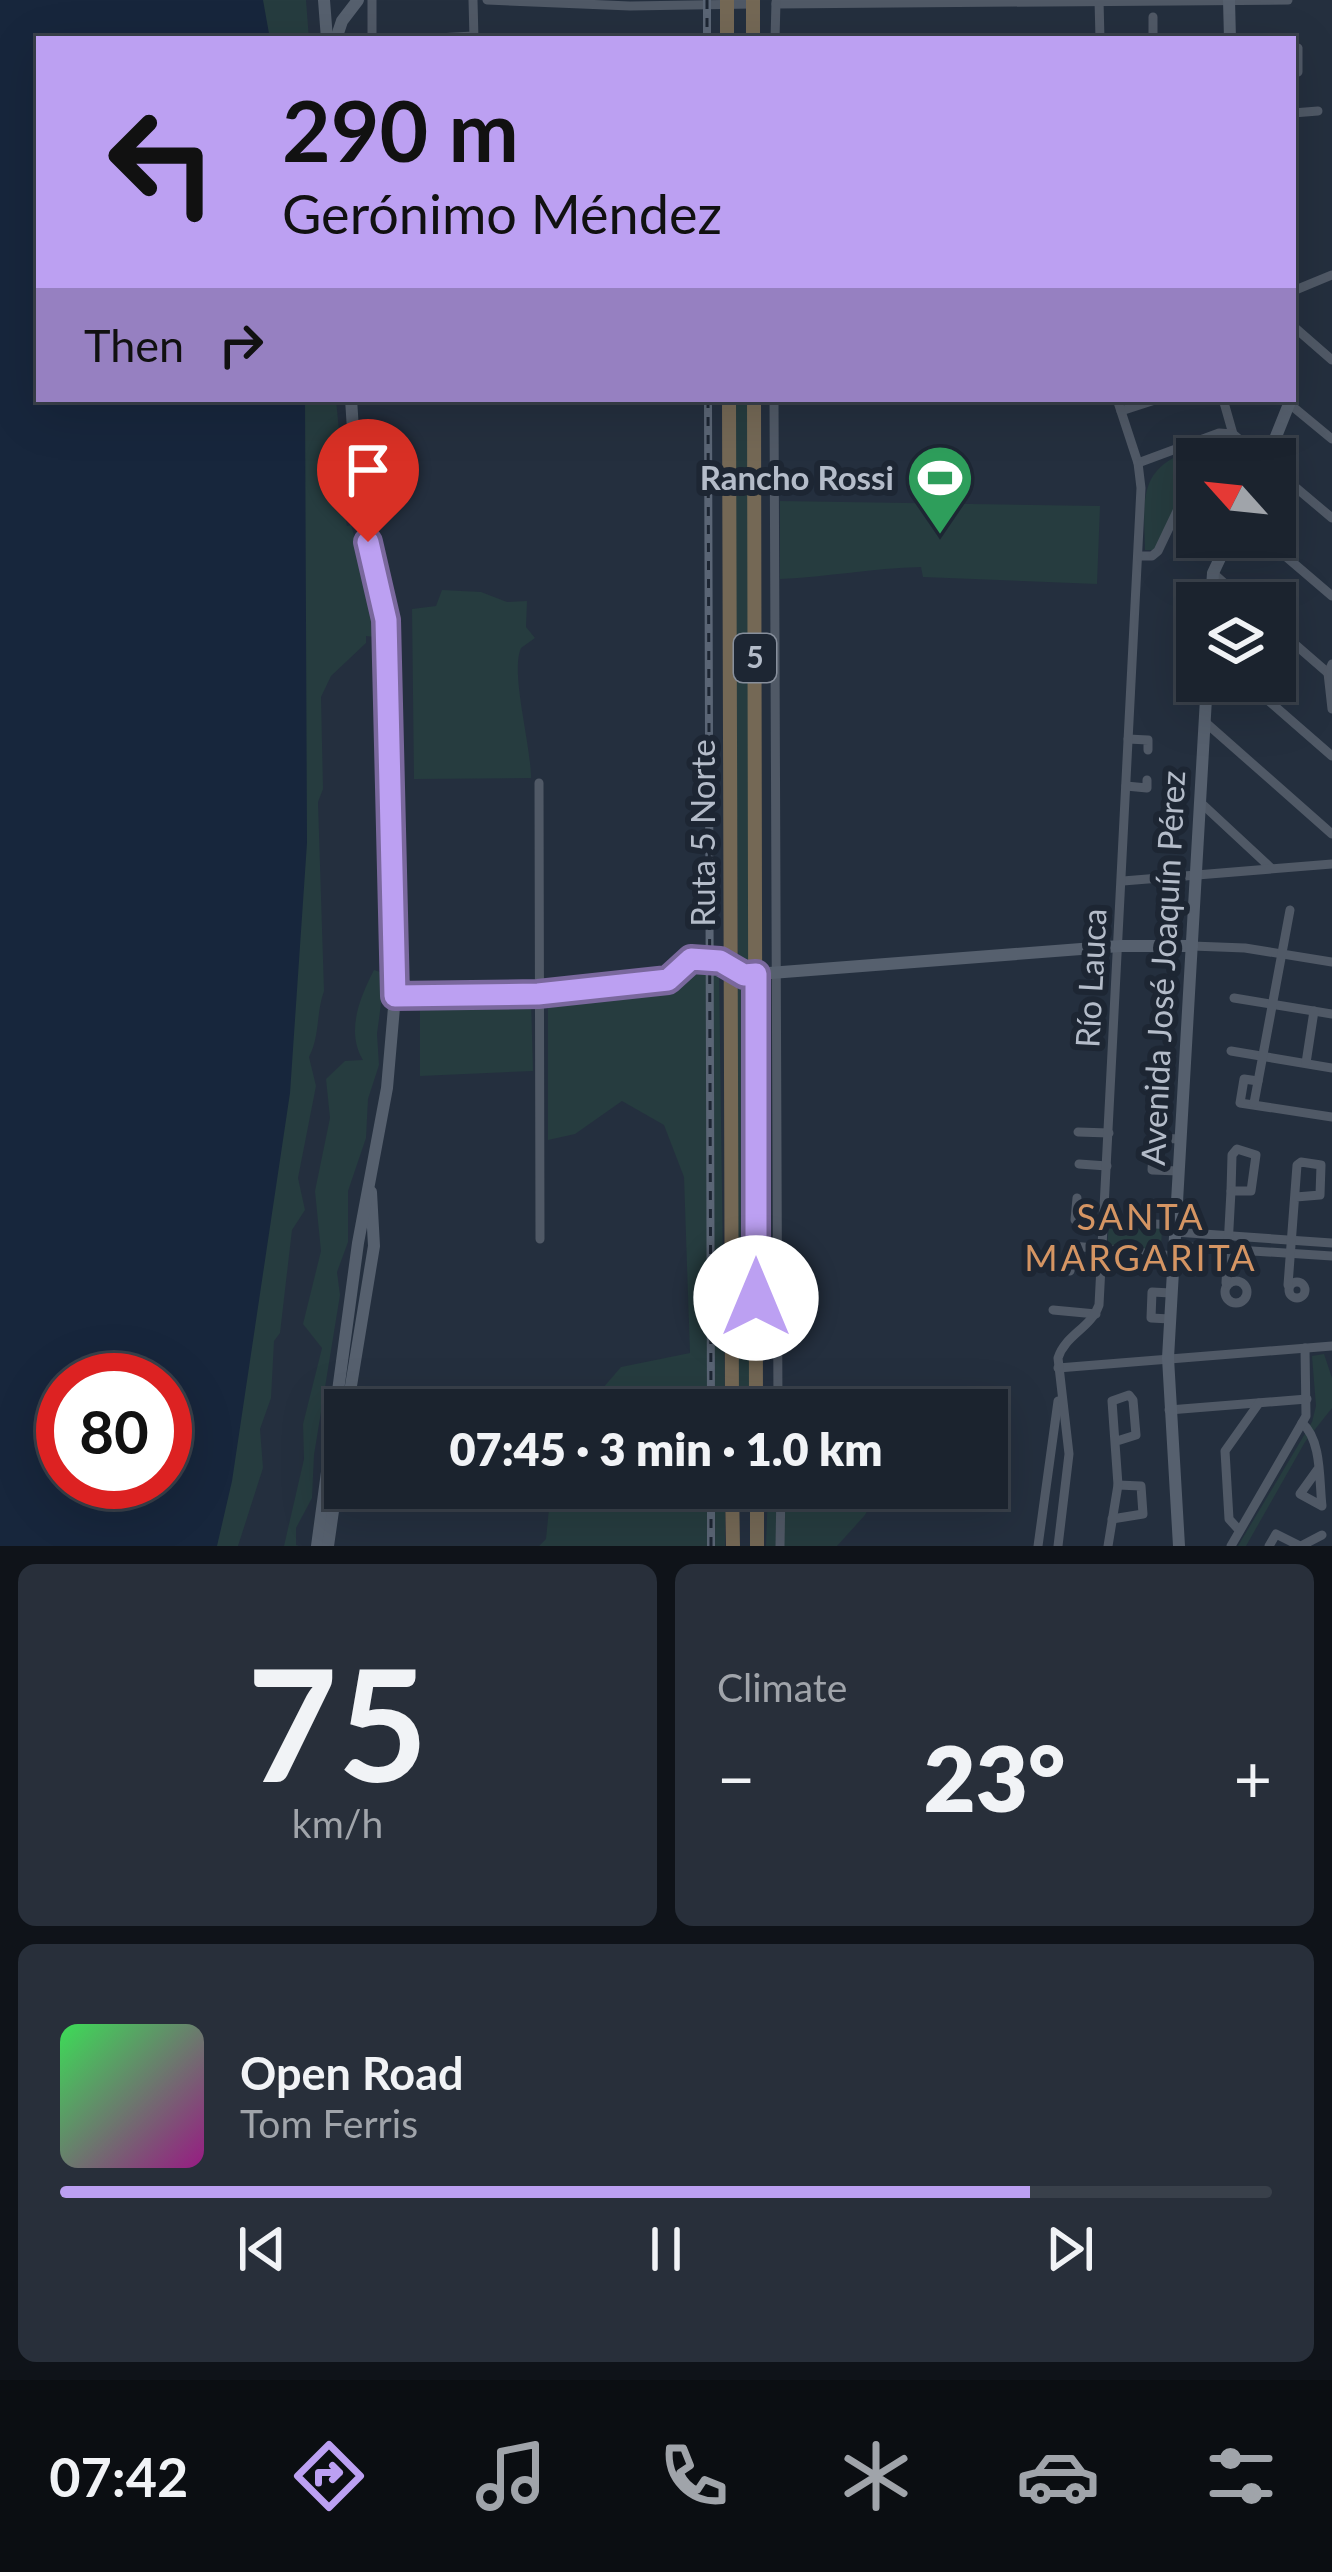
<!DOCTYPE html>
<meta charset="utf-8">
<style>
:root{--surface:#1b232e;--page:#282f3a;--text:#f1f3f6;--muted:#a0a4aa;--line:#39404a;--accent:#bca0f2}
body{margin:0;font-family:Lato,sans-serif;background:var(--page);color:var(--text);height:100vh;display:flex;flex-direction:column;font-size:45px;white-space:nowrap}
*{box-sizing:border-box;margin:0}
p{font-size:39px;color:var(--muted)}
.icon{flex:none;width:66px;height:66px;fill:none;stroke:currentColor;stroke-width:2;stroke-linecap:round;stroke-linejoin:round}
.map{position:relative;height:1546px;overflow:hidden}
.side{display:flex;flex-direction:column;gap:18px;padding:18px;background:#0f1319;flex:1}
.side>*{flex:none}
.banner{position:absolute;left:36px;top:36px;width:1260px;height:366px;border-radius:0px;box-shadow:0 12px 48px #0002,0 0 0 3px var(--line);background:#bca0f2;color:#111;overflow:hidden}
.needle{width:78px;rotate:297deg}
.fabs{position:absolute;left:1176px;top:438px;display:grid;gap:24px}
.fabs a{display:grid;place-items:center;width:120px;height:120px;border-radius:0px;background:var(--surface);box-shadow:0 12px 48px #0002,0 0 0 3px var(--line);font-size:60px}
.speed{position:absolute;left:36px;top:1353px;display:flex;gap:24px;font-size:60px;font-weight:700;text-align:center}
.speed>*{display:grid;place-content:center;width:156px;height:156px;border-radius:50%;background:var(--surface);box-shadow:0 12px 48px #0002,0 0 0 3px var(--line);line-height:1}
.speed .limit{border:18px solid #d22;background:#fff;color:#111}
.pin{position:absolute;display:grid;place-items:center;width:102px;height:102px;color:#fff;margin:-123px -51px;border-radius:50% 50% 50% 0;rotate:-45deg;box-shadow:0 0 12px #0007}
.pin .icon{rotate:45deg}
.me{position:absolute;width:132px;margin:-66px;rotate:0deg;stroke-linejoin:round;filter:drop-shadow(0 0 9px #0008)}
.turn{display:flex;align-items:center;gap:42px;height:252px;padding:0 48px;font-size:54px}
.turn .icon{width:156px;height:156px;stroke-width:2.5}
.turn b{display:block;font-size:84px;line-height:102px}
.then{display:flex;align-items:center;height:114px;padding:0 48px;background:#0003;gap:24px;font-size:45px}
.big{font-size:90px;font-weight:800;line-height:1.1}
.side .widget{flex:1;display:flex;flex-direction:column;justify-content:center;gap:18px;min-width:0;padding:0 42px;border-radius:18px;background:var(--page)}
.side .dial{align-items:center;gap:0}
.dial b{font-size:156px;line-height:1}
.song{display:flex;align-items:center;gap:36px}
.cover{width:144px;height:144px;border-radius:18px;background:linear-gradient(135deg,hsl(130 70% 55%),hsl(310 70% 35%))}
.played{height:12px;border-radius:6px;background:linear-gradient(90deg,var(--accent) 80%,var(--line) 80%)}
.keys{display:flex;justify-content:space-around;direction:ltr}
.heat{display:flex;justify-content:space-between;align-items:center;font-size:66px;direction:ltr}
.side .tiles{flex:1;display:grid;gap:18px;grid-template-columns:1fr 1fr}
.widget:last-child{grid-column:span 2}
.trip{position:absolute;left:324px;top:1389px;width:684px;height:120px;border-radius:0px;background:var(--surface);box-shadow:0 12px 48px #0002,0 0 0 3px var(--line);font-weight:800;line-height:120px;text-align:center}
.tabs{display:flex;height:192px;justify-content:space-around;align-items:center;background:#0b0e12;color:var(--muted)}
.tabs .icon{width:84px;height:84px}
.tabs .on{color:var(--accent)}
.tabs b{font-size:54px;color:var(--text)}
.map>svg:first-child{display:block}
.green{fill:#263c3f}
.water{fill:#17263c;fill-rule:evenodd}
.lines{fill:none;stroke-linecap:round;stroke-linejoin:round}
.minor{stroke:#505966;stroke-width:9}
.major{stroke:#56606e;stroke-width:12}
.highway{stroke:#746855;stroke-width:14}
.rail-casing{stroke:#5a6575;stroke-width:8}
.rail{stroke:#1d2633;stroke-width:3;stroke-dasharray:9;stroke-linecap:butt}
.route-casing{stroke:#7a689d;stroke-width:30}
.route{stroke:#bca0f2;stroke-width:21}
.labels{text-anchor:middle;stroke-width:12;stroke-linejoin:round;paint-order:stroke}
.shield{fill:#1d2633;stroke:#878f9c;stroke-width:3}
.shield-label{font-size:30px;font-weight:bold;fill:#b4bcc9}
.poi-label{font-size:33px;font-weight:bold;fill:#b4bcc9;stroke:#1d2633;text-anchor:end}
.street-label{font-size:33px;fill:#b4bcc9;stroke:#1d2633}
.neighbourhood-label{font-size:36px;letter-spacing:3px;fill:#d59563;stroke:#1d2633}
</style>
<div class="map">
<svg width="1332" height="1546" viewBox="0 0 1332 1546">
<rect width="100%" height="100%" fill="#242f3e"/>
<g class="green">
<polygon points="202,0 306,0 309,39 208,39"/>
<path d="M239,399H336L345,495L342,497L347,526L351,525L368,583L374,637L366,636V643L331,676L321,697L323,789L318,802L324,991C316,1013 320,1036 309,1057L316,1086L298,1178L305,1210L292,1230L280,1333L274,1341L271,1398L260,1429L263,1468L238,1546H166Z"/>
<polygon points="734,399 750,399 751,971 740,967 738,951"/>
<path d="M1190,451L1196,465L1155,550H1145C1144,503 1137,468 1190,451Z"/>
<path d="M780,501L1100,506L1097,584L923,577L921,567C873,568 828,577 780,579Z"/>
<path d="M442,590L481,592L507,602L527,601L526,627L535,638L521,648C510,672 531,744 531,778L414,779L412,609L436,606Z"/>
<polygon points="695,964 719,970 725,1410 584,1410 621,1367 690,1353 684,1177 664,1125 622,1101 575,1134 548,1140 548,1002 658,990 685,979"/>
<path d="M374,970L383,973L384,981L377,1034L379,1065L368,1099L366,1138L348,1191V1242L337,1272L340,1295L314,1455L312,1498L296,1528V1545L299,1546H284L304,1459L303,1424L322,1348L303,1324L321,1251L315,1191L330,1118L326,1079L345,1061L363,1060C346,1032 359,999 374,970Z"/>
<polygon points="746,982 751,983 751,1410 737,1410 736,1004 738,988"/>
<polygon points="531,1000 533,1071 420,1076 420,1002"/>
<polygon points="1109,1225 1162,1228 1161,1250 1107,1247"/>
<polygon points="1324,1354 1332,1378 1332,1408 1305,1442 1246,1546 1238,1546 1312,1422 1316,1406 1312,1356"/>
<polygon points="551,1488 725,1488 725,1546 539,1546 546,1539"/>
<polygon points="768,1488 873,1488 873,1501 865,1515 837,1546 766,1546"/>
</g>
<path class="water" d="M0,0H263L270,39H39V399H305L307,843L290,1093L232,1481L217,1546H0ZM63,1380H165V1482H63Z"/>
<g class="lines">
<g class="minor">
<polyline points="473,0 474,39"/>
<polyline points="487,0 630,6 753,4"/>
<polyline points="1099,0 1100,39"/>
<polyline points="776,4 1288,0"/>
<polyline points="1153,17 1153,39"/>
<polyline points="372,39 372,0"/>
<polyline points="420,39 473,36"/>
<polyline points="775,39 776,2"/>
<polyline points="1293,49 1298,48 1298,72 1293,72"/>
<polyline points="1293,113 1318,111"/>
<polyline points="1293,291 1332,275"/>
<polyline points="1293,326 1332,360"/>
<polyline points="774,399 778,1410"/>
<polyline points="1223,399 1233,434"/>
<polyline points="1292,406 1332,439"/>
<polyline points="1121,411 1158,399"/>
<polyline points="1233,434 1262,459"/>
<polyline points="1191,445 1197,462"/>
<polyline points="1138,463 1219,433 1233,434"/>
<polyline points="1275,470 1332,518"/>
<polyline points="1263,537 1332,596"/>
<polyline points="1139,556 1152,556 1158,551 1197,469"/>
<polyline points="1213,573 1247,603"/>
<polyline points="1275,627 1328,673"/>
<polyline points="1332,664 1328,673 1332,709"/>
<polyline points="1246,681 1332,756"/>
<polyline points="1205,722 1332,834"/>
<polyline points="1128,739 1148,740 1148,750"/>
<polyline points="539,783 540,1239"/>
<polyline points="1126,786 1147,788 1147,780"/>
<polyline points="1200,802 1271,868"/>
<polyline points="1123,881 1332,864"/>
<polyline points="1192,946 1245,948 1332,962"/>
<polyline points="395,996 538,994 668,980 691,960 730,964"/>
<polyline points="1234,998 1332,1014"/>
<polyline points="1231,1051 1332,1068"/>
<polyline points="1306,1063 1314,1011"/>
<polyline points="1258,1081 1244,1079 1240,1103 1332,1117"/>
<polyline points="1254,1103 1290,910"/>
<polyline points="1078,1132 1109,1133"/>
<polygon points="1237,1149 1256,1155 1251,1191 1231,1191 1232,1155"/>
<polyline points="1079,1164 1107,1166"/>
<polyline points="1179,1171 1152,1170 1154,1138 1180,1139"/>
<polyline points="1077,1198 1075,1220 1175,1225"/>
<polyline points="1175,1232 1332,1243"/>
<polyline points="1174,1246 1332,1256"/>
<polyline points="1070,1271 1073,1246 1174,1256"/>
<circle cx="1236" cy="1292" r="11"/>
<circle cx="1297" cy="1290" r="8"/>
<polyline points="1226,1283 1231,1191"/>
<polyline points="1288,1285 1297,1165 1301,1162 1321,1165 1320,1195 1296,1197"/>
<polyline points="1053,1310 1096,1314"/>
<polyline points="1170,1319 1151,1318 1152,1292 1171,1293"/>
<polyline points="1058,1368 1332,1346"/>
<polyline points="1169,1410 1307,1399"/>
<path d="M1302,1423C1322,1440 1319,1481 1322,1506L1300,1494L1318,1469"/>
<polyline points="1112,1519 1143,1514 1141,1486 1118,1485"/>
<polyline points="1239,1530 1229,1519 1225,1451 1259,1403"/>
<polyline points="780,1546 781,1488"/>
<polyline points="1038,1546 1058,1401"/>
<path d="M1058,1546L1069,1454L1058,1358C1065,1335 1091,1328 1099,1305L1141,488L1138,463L1117,399"/>
<polyline points="1108,1546 1118,1485 1112,1401 1129,1395 1133,1400 1136,1435 1117,1441"/>
<polyline points="1231,1546 1306,1416 1305,1348"/>
<polyline points="1269,1546 1276,1534 1300,1546"/>
<polyline points="1301,1546 1322,1535"/>
</g>
<g class="major">
<polyline points="324,0 327,39"/>
<polyline points="1229,0 1230,39"/>
<polyline points="336,39 342,21 358,0"/>
<polyline points="1267,459 1291,399"/>
<polyline points="1211,603 1213,573 1230,537"/>
<polyline points="730,984 744,975 1120,946 1192,946"/>
<polyline points="347,1410 374,1246 371,1192"/>
<polyline points="317,1546 358,1243 387,1088 395,996 386,620 357,490 351,399"/>
<polyline points="328,1546 345,1427"/>
<polyline points="1179,1546 1168,1358 1207,681"/>
</g>
<g class="highway">
<polyline points="727,0 727,39"/>
<polyline points="753,0 753,39"/>
<polyline points="729,399 732,1410"/>
<polyline points="754,399 756,1410"/>
<polyline points="732,1488 733,1546"/>
<polyline points="757,1488 757,1546"/>
</g>
<g class="rail-casing">
<g id="rail">
<polyline points="707,0 707,39"/>
<polyline points="708,399 711,1410"/>
<polyline points="711,1546 711,1488"/>
</g>
</g>
<use href="#rail" class="rail"/>
</g>
<g class="lines">
<g class="route-casing">
<polyline id="route" points="368,542 386,620 395,996 538,994 668,980 691,959 720,961 744,975 756,974 756,1298"/>
</g>
<use href="#route" class="route"/>
</g>
<defs>
<g id="stadium-pin" transform="scale(3.45)"><path d="M0 17L-7.5 6A9.5 9.5 0 1 1 7.5 6Z" fill="#2e9e5b" stroke="#1d2633"/><path d="M0-5a6.5 5 0 1 0 0 10a6.5 5 0 1 0 0-10ZM-3.5-1.8h7v3.6h-7Z" fill="#fff"/></g>
</defs>
<g fill-rule="evenodd">
<use href="#stadium-pin" x="940" y="478"/>
</g>
<g class="labels">
<rect class="shield" x="734" y="634" width="42" height="48" rx="9"/>
<g class="shield-label">
<text x="755" y="668">5</text>
</g>
<g class="poi-label">
<text x="894" y="490">Rancho Rossi</text>
</g>
<g class="street-label">
<text transform="translate(703 833) rotate(-90)" y="12">Ruta 5 Norte</text>
<text transform="translate(1163 968) rotate(-87)" y="12">Avenida José Joaquín Pérez</text>
<text transform="translate(1091 978) rotate(-87)" y="12">Río Lauca</text>
</g>
<g class="neighbourhood-label">
<text x="1141" y="1230">SANTA<tspan x="1141" dy="41">MARGARITA</tspan></text>
</g>
</g>
</svg>
<div class="fabs">
<a><svg class="needle" viewBox="-14 -14 28 28"><path d="M0-13l5 13h-10z" fill="#e53935"/><path d="M0 13l5-13h-10z" fill="#a0a4aa"/></svg></a>
<a><svg class="icon" aria-label="layers" viewBox="0 0 24 24"><path d="M12 4l9 5-9 5-9-5zM3 14l9 5 9-5"/></svg></a>
</div>
<div class="speed"><div class="limit">80</div></div>
<div class="pin" style="left:368px;top:542px;background:#d93025"><svg class="icon" aria-label="arrive" viewBox="0 0 24 24"><path d="M6 21V4h12l-3 4 3 4H6"/></svg></div>
<svg class="me" style="left:756px;top:1298px" viewBox="-20 -20 40 40"><circle r="19" fill="#fff"/><path d="M0-13L10 11 0 6-10 11z" fill="#bca0f2"/></svg>
<div class="trip">07:45 · 3 min · 1.0 km</div>
<div class="banner">
<div class="turn"><svg class="icon" aria-label="left" viewBox="0 0 24 24"><path d="M17 20v-9H6M10 6l-5 5 5 5"/></svg><div><b>290 m</b>Gerónimo Méndez</div></div>
<div class="then">Then<svg class="icon" aria-label="right" viewBox="0 0 24 24"><path d="M7 20v-9h11M14 6l5 5-5 5"/></svg></div>
</div>
</div>
<section class="side">
<div class="tiles">
<div class="widget dial"><b>75</b><p>km/h</p></div>
<div class="widget"><p>Climate</p>
<div class="heat"><a>−</a><b class="big">23°</b><a>+</a></div>
</div>
<div class="widget">
<div class="song"><i class="cover"></i><div><b>Open Road</b><p>Tom Ferris</p></div></div>
<div class="played"></div>
<div class="keys"><svg class="icon" aria-label="previous" viewBox="0 0 24 24"><path d="M18 5L8 12l10 7zM5 5v14"/></svg><svg class="icon" aria-label="pause" viewBox="0 0 24 24"><path d="M8 5v14M16 5v14"/></svg><svg class="icon" aria-label="next" viewBox="0 0 24 24"><path d="M6 5l10 7-10 7zM19 5v14"/></svg></div>
</div>
</div>
</section>
<nav class="tabs">
<b>07:42</b>
<svg class="icon on" aria-label="directions" viewBox="0 0 24 24"><path d="M12 3l9 9-9 9-9-9zM9 14v-3h6M13 9l2 2-2 2"/></svg>
<svg class="icon" aria-label="music" viewBox="0 0 24 24"><path d="M9 18V5l10-2v13"/><circle cx="6" cy="18" r="3"/><circle cx="16" cy="16" r="3"/></svg>
<svg class="icon" aria-label="phone" viewBox="0 0 24 24"><path d="M5 4h4l2 5-3 2q2 4 5 5l2-3 5 2v4C11 20 4 13 5 4z"/></svg>
<svg class="icon" aria-label="climate" viewBox="0 0 24 24"><path d="M12 3v18M4 7l16 10M4 17L20 7"/></svg>
<svg class="icon" aria-label="car" viewBox="0 0 24 24"><path d="M5 17H2v-5l4-1 3-4h7l3 4 3 1v5h-3M9 17h6M6 11h13"/><circle cx="7" cy="17" r="2"/><circle cx="17" cy="17" r="2"/></svg>
<svg class="icon" aria-label="filters" viewBox="0 0 24 24"><path d="M4 7h16M4 17h16"/><circle cx="9" cy="7" r="2"/><circle cx="15" cy="17" r="2"/></svg>
</nav>
